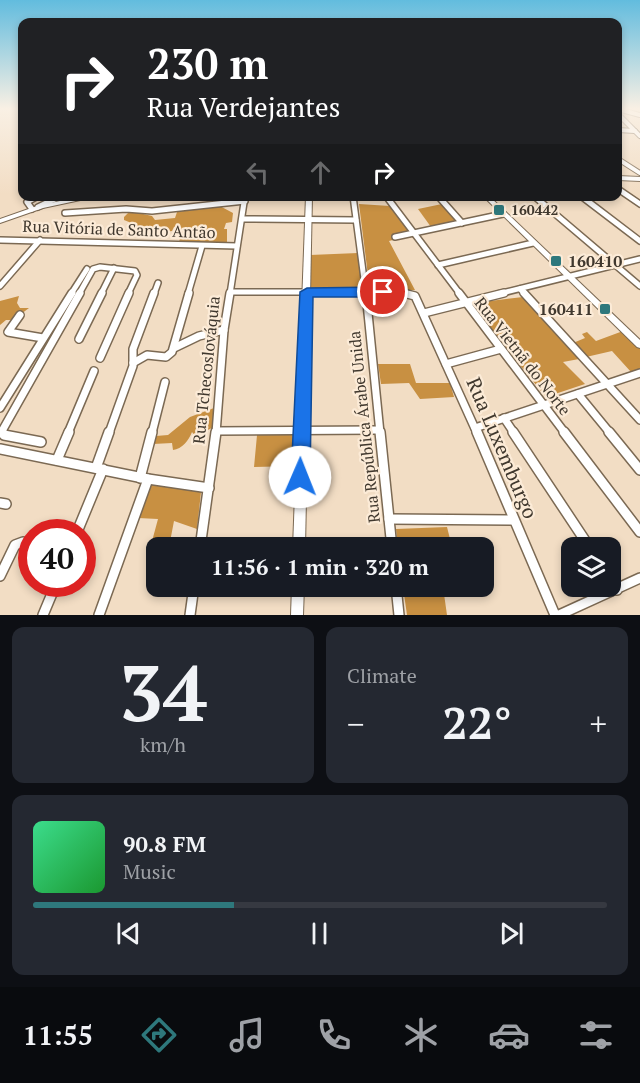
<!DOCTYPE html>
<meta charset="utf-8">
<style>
:root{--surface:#171b24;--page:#242831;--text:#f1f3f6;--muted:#9ea1a6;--line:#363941;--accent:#2e787c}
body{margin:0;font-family:"PT Serif",serif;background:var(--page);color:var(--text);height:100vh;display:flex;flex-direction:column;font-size:22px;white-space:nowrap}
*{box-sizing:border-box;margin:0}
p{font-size:20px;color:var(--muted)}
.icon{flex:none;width:33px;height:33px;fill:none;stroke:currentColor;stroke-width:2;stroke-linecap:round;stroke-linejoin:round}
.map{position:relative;height:615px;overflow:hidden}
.drawer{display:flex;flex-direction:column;gap:12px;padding:12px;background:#0d0f14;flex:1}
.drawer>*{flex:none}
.top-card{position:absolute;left:18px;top:18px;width:604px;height:183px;border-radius:12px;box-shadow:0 3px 9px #0003;background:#202124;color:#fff;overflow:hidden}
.buttons{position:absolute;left:561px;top:537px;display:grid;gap:12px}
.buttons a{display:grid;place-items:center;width:60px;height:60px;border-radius:12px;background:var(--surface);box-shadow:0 3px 9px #0003;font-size:30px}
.speed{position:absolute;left:18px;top:519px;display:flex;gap:12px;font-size:30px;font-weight:700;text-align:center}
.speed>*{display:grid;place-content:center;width:78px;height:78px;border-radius:50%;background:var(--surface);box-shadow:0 3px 9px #0003;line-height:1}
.speed .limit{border:9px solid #d22;background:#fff;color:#111}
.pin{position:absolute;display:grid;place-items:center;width:51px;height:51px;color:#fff;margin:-26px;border:3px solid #fff;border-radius:50%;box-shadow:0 2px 6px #0007}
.me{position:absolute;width:66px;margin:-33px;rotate:1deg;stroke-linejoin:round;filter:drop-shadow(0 0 4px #0008)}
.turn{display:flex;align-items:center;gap:21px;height:126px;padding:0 30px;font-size:27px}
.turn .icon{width:78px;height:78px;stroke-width:2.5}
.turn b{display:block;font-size:42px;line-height:51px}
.lanes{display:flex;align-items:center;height:57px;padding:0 30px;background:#0003;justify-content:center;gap:30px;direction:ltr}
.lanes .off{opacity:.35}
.big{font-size:45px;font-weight:700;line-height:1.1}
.drawer .tile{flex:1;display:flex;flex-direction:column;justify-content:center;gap:9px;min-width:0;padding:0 21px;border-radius:12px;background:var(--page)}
.drawer .dial{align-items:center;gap:0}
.dial b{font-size:78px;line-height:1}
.song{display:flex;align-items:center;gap:18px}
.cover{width:72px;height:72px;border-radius:9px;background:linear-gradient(135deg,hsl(150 70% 55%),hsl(130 70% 35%))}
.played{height:6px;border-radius:3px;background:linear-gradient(90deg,var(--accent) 35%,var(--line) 35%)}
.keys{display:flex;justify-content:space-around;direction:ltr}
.heat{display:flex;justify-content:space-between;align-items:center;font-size:33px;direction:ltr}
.drawer .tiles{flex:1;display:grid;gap:12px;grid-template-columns:1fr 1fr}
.tile:last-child{grid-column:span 2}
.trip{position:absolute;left:146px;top:537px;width:348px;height:60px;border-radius:12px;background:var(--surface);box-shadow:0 3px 9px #0003;font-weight:700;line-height:60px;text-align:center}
.tabs{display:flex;height:96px;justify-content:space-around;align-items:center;background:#090b0e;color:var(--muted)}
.tabs .icon{width:42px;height:42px}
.tabs .selected{color:var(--accent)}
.tabs b{font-size:27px;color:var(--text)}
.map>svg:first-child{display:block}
.forest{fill:#c89042}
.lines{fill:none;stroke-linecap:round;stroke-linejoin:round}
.minor-far3-casing{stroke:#7b6953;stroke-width:6}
.minor-far2-casing{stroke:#7b6953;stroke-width:8}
.minor-far1-casing{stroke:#7b6953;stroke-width:10}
.minor-casing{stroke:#7b6953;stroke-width:12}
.tertiary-casing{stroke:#7b6953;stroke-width:2}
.minor-far3{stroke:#fff;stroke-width:4}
.minor-far2{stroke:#fff;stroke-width:5}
.minor-far1{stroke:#fff;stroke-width:7}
.minor{stroke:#fff;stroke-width:9}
.tertiary{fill:#fff;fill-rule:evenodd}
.route{fill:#1a73e8;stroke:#114b97;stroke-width:1.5}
.poi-dot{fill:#2e787c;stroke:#fcebd7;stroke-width:2}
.labels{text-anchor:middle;stroke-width:4.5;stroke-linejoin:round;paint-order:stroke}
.far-poi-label{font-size:14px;font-weight:bold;fill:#40382e;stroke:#fcebd7;text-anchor:start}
.street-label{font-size:16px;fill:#40382e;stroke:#fcebd7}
.poi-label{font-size:16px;font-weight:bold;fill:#40382e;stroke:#fcebd7;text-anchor:start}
.near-street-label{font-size:20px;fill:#40382e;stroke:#fcebd7}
</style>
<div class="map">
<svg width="640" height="615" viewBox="0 0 640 615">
<rect width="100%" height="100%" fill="#f2ddc4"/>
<g class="forest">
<polygon points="216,204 233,213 232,222 226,223 224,229 227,229 227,244 179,242 181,235 176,235 178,227 174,227 172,231 156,233 157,229 129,230 129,222 124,220 124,217 130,211 152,216 155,220 175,218 178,209"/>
<polygon points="359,204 390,206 412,235 389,241 415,290 370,291"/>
<polygon points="442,204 458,222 431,227 418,209"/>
<polygon points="358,253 363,289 311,290 310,255"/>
<polygon points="19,296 17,303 20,308 29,308 13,320 6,320 0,325 0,301"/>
<polygon points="523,297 579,359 563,362 585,384 546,397 478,314 490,301"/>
<polygon points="623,331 640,348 640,369 631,372 612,351 586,357 573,343 585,338 582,334 587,332 596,341"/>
<polygon points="378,364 410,364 416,383 450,383 454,397 420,399 409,383 381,384"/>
<path d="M214,408L212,428L195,436L192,432C189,440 182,449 173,450L172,443L153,444L156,436L168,435L190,417Z"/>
<polygon points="298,434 297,466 254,467 257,435"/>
<polygon points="151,483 201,492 197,529 174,521 169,547 156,548 156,571 148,556 158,519 138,518"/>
<polygon points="447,527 452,547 398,547 396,529"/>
<polygon points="403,587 443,587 447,615 407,615"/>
</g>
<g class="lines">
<g class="minor-far3-casing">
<g id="minor-far3">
<polyline points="618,109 640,115"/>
<polyline points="619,115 640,136"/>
<polyline points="618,130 635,131"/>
<polyline points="618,159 640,173"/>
</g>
</g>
<g class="minor-far2-casing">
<g id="minor-far2">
<polyline points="618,189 640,204"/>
<polyline points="353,196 366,294"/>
<polyline points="386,196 460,294"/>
<polyline points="438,196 462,223"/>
<polyline points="534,196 640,286"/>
<polyline points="581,196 640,241"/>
<polyline points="38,207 61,196"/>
<polyline points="32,209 27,202 38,196"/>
<polyline points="65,213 126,209 152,211 245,201"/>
<polyline points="242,219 356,220"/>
<polyline points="395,237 503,214"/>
<polyline points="0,240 237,246"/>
<polyline points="438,265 533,243"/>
<polyline points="0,286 40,240"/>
<polyline points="520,289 525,294"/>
<polyline points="230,292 400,292 409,294"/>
<polyline points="71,294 87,269"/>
<polyline points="79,294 93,269 100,267 135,271 137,275 128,294"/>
<polyline points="101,294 114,268"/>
<polyline points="154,294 158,283"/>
<polyline points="188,294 202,246"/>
<polyline points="230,294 245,196"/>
<polyline points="498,294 640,259"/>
</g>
</g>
<g class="minor-far1-casing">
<g id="minor-far1">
<polyline points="366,293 380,433"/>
<polyline points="403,293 415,296 477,433"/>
<polyline points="459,293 565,433"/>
<polyline points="524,293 640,420"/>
<polyline points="424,313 504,293"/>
<polyline points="20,315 8,332 43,338"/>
<polyline points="79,339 102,293"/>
<polyline points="174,348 199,336 224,330"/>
<polyline points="100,358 129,293"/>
<polyline points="133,363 147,355 166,357 172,352 189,293"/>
<polyline points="446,364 501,349"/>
<polyline points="578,394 610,433"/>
<polyline points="0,408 72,293"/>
<polyline points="504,418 514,433"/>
<polyline points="475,428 640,373"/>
<polyline points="216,431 379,430"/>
<polyline points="3,433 2,431 80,293"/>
<polyline points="68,433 94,371"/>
<polyline points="109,433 133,366 133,349 154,293"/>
<polyline points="152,433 165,382"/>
<polyline points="216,433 224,330 230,293"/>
</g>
</g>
<g class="minor-casing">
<g id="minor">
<polyline points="2,432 4,435 41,442"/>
<polyline points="380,432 392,548"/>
<polyline points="477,432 555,615"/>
<polyline points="513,432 590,548"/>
<polyline points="564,432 640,532"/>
<polyline points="609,432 640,470"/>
<polyline points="0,449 148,479 209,488"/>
<polyline points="57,460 69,432"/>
<polyline points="96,468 109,432"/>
<polyline points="140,478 152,432"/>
<polyline points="0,503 6,504"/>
<polyline points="389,519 513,520"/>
<polyline points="77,532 103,469"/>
<polyline points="200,548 216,432"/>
<polyline points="0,576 15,545 23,542 32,544"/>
<polyline points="610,580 617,590"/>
<polyline points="396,586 399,615"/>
<polyline points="43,615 56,584"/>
<polyline points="99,615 148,479"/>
<polyline points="190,615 194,586"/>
<polyline points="559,615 640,578"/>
</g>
</g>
<g class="tertiary-casing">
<g id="tertiary">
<polygon points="618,176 640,177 640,181 618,180"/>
<polygon points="85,196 99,196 43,208 0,223 0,219 40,205"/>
<polygon points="306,196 312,196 305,548 293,548"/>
<polygon points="483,196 489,196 640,340 640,348 637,347"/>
<polygon points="292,586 304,586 303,615 291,615"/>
</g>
</g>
<use href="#minor-far3" class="minor-far3"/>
<use href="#minor-far2" class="minor-far2"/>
<use href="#minor-far1" class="minor-far1"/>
<use href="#minor" class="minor"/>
<use href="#tertiary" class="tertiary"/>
</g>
<linearGradient id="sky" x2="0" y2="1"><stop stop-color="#62bcde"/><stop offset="0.56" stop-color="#f9f0e4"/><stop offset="1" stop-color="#f9f0e4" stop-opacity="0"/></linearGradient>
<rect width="640" height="194" fill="url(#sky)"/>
<polygon class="route" points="383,287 390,292 383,297 313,297 310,477 307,484 300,487 294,484 291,477 300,292 307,288"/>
<g class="poi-dot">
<rect x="493" y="204" width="12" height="12" rx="3"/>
<rect x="550" y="255" width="12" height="12" rx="3"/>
<rect x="599" y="303" width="12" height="12" rx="3"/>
</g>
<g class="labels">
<g class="far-poi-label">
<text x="511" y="215">160442</text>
</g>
<g class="street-label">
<text transform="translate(119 229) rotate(2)" y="6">Rua Vitória de Santo Antão</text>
<text transform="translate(523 356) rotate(52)" y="6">Rua Vietnã do Norte</text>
<text transform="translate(206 370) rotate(-84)" y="6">Rua Tchecoslováquia</text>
<text transform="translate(364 427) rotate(-96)" y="6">Rua República Árabe Unida</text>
</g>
<g class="poi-label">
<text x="568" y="267">160410</text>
<text x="593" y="315" text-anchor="end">160411</text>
</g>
<g class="near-street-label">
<text transform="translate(502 448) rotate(67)" y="7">Rua Luxemburgo</text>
</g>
</g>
</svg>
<div class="buttons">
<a><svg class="icon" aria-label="layers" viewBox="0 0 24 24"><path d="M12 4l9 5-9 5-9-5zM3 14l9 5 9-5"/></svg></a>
</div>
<div class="speed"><div class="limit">40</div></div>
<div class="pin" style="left:383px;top:292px;background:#d93025"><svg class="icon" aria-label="arrive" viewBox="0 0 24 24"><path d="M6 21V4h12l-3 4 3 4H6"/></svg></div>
<svg class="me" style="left:300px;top:477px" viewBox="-20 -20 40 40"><circle r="19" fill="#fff"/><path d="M0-13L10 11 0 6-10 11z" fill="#1a73e8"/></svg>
<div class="trip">11:56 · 1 min · 320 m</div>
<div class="top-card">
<div class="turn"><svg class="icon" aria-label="right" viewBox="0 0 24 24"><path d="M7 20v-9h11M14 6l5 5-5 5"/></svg><div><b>230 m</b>Rua Verdejantes</div></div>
<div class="lanes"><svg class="icon off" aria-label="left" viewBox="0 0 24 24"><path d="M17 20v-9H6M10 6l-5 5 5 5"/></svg><svg class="icon off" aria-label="ahead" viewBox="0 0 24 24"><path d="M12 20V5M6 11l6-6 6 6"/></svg><svg class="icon" aria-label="right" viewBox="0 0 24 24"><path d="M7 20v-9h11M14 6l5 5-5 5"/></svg></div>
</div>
</div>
<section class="drawer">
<div class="tiles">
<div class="tile dial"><b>34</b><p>km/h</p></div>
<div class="tile"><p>Climate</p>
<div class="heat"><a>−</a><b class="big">22°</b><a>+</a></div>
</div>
<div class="tile">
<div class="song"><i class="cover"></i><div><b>90.8 FM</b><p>Music</p></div></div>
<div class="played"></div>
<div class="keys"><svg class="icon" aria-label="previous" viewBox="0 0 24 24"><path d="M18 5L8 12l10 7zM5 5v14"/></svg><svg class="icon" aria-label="pause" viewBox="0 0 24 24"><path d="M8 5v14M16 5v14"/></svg><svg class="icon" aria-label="next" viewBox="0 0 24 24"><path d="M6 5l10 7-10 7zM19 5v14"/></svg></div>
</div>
</div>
</section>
<nav class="tabs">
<b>11:55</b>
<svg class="icon selected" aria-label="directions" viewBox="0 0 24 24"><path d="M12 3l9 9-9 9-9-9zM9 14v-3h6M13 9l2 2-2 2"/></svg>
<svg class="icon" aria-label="music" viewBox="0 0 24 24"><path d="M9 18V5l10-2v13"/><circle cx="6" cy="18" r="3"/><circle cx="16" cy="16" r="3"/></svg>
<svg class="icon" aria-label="phone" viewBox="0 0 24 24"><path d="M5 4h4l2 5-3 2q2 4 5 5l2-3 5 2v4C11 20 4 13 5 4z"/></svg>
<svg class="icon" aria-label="climate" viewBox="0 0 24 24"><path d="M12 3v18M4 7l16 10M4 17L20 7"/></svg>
<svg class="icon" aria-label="car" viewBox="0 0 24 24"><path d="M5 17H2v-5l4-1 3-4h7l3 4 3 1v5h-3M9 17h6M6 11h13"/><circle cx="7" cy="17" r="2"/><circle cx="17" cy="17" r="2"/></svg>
<svg class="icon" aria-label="filters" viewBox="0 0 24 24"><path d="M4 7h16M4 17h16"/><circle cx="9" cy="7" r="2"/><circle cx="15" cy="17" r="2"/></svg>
</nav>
